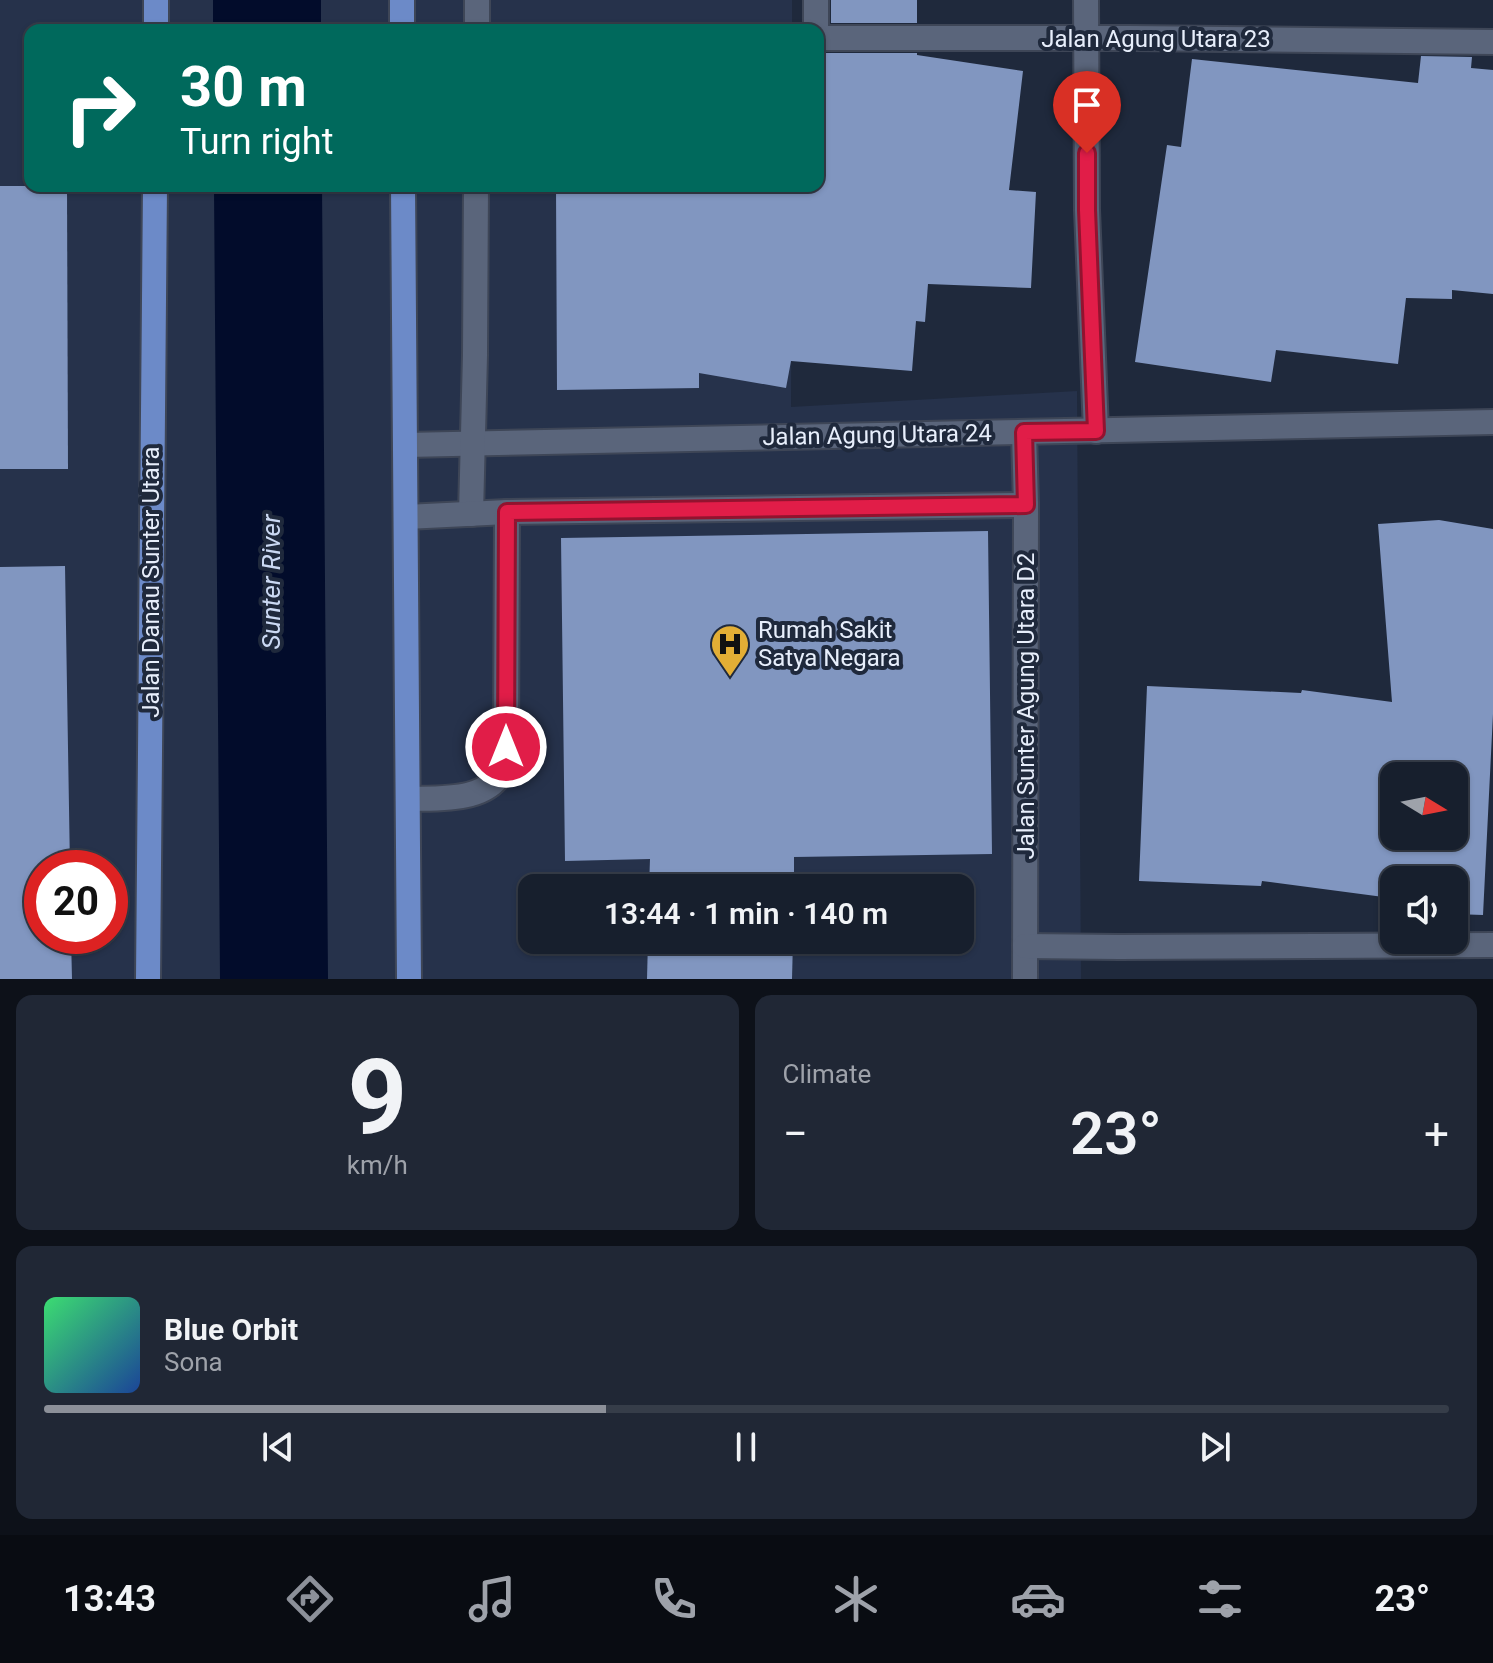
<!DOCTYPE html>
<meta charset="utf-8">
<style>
:root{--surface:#171f2d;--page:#202735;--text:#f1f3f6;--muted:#9ea2aa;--line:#363d49;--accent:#8c9099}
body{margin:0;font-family:Roboto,sans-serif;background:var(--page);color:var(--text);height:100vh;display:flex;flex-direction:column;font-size:30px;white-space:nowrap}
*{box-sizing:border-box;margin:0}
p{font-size:26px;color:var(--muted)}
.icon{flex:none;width:44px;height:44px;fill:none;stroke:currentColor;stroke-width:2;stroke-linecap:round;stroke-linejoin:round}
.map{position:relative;height:979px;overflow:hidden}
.drawer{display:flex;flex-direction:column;gap:16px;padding:16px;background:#0d1119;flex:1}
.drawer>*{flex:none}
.hud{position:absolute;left:24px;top:24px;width:800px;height:168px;border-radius:16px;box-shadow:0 2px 6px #0004,0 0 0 2px var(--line);background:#00695c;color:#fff;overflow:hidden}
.needle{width:52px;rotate:100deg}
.buttons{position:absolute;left:1380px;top:762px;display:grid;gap:16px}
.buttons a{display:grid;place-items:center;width:88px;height:88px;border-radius:16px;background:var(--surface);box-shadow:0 2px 6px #0004,0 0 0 2px var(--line);font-size:40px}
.speed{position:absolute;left:24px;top:850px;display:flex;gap:16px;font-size:40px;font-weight:700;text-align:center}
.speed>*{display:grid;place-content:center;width:104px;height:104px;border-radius:50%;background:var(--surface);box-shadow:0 2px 6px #0004,0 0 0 2px var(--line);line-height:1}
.speed .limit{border:12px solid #d22;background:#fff;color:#111}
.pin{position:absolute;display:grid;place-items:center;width:68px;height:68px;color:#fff;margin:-82px -34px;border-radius:50% 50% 50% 0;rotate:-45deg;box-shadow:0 0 8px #0007}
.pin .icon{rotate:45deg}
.me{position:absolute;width:88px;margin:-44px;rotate:0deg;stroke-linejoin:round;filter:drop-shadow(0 0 6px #0008)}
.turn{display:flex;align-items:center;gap:28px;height:168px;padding:0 24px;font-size:36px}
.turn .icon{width:104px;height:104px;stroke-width:2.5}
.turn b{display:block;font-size:56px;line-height:68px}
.big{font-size:60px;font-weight:600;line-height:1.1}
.drawer .tile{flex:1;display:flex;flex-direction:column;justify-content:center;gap:12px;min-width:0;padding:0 28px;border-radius:16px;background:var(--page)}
.drawer .dial{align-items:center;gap:0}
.dial b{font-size:104px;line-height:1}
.song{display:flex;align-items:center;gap:24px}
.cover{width:96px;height:96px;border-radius:12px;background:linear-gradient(135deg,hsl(140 70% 55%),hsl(220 70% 35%))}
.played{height:8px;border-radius:4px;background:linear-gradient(90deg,var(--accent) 40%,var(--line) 40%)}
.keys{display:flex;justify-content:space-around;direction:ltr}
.heat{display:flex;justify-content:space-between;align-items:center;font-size:44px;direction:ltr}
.drawer .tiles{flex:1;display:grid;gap:16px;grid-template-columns:1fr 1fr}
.tile:last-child{grid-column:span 2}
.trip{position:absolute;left:518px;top:874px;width:456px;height:80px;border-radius:16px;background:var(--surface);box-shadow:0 2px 6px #0004,0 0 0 2px var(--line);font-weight:600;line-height:80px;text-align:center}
.dock{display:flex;height:128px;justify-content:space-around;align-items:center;background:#090c12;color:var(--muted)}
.dock .icon{width:56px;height:56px}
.dock .on{color:var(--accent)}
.dock b{font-size:36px;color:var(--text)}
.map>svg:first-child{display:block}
.built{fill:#26324b;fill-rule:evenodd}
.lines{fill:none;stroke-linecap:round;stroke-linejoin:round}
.river{stroke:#020c2b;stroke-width:108}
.building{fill:#8196c0;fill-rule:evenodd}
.minor-casing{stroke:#3e4657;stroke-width:28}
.major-casing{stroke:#3e4657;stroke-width:28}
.minor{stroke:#5a657b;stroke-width:24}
.major{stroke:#6c8ac8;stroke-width:24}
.route-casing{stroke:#92132f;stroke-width:20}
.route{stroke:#e11d48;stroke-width:14}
.labels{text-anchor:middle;stroke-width:8;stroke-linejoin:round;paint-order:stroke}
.street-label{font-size:24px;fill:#e7eefb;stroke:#1f293c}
.poi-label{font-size:24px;fill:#e7eefb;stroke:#1f293c;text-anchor:start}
.water-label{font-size:26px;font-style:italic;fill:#cbd9f3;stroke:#1f293c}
</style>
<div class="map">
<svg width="1493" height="979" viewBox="0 0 1493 979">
<rect width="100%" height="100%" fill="#1f293c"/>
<path class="built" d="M0,0H792V30H30V186H792L791,407L1077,391L1081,979H0ZM42,868H110V936H42ZM532,888H960V940H532Z"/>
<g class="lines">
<g class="river">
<polyline points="267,0 267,30"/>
<polyline points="268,186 274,979"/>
</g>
</g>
<g class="building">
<rect x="831" y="0" width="86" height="23"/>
<polygon points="818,53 917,53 917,55 1023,71 1009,190 1036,192 1031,288 928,284 925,322 916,321 912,371 791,361 786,388 699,373 699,388 557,390 556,186 818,186"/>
<polygon points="1421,56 1472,57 1471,68 1493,70 1493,294 1452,290 1452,299 1406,298 1398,364 1276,350 1271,382 1135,362 1167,145 1181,147 1192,59 1418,83"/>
<polygon points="0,186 67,186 68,469 0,469"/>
<path d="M1439,520L1493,529V714L1483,915L1454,914V880H1394V911H1391V898L1262,881L1261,886L1139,881L1147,686L1301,693L1302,690L1392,702L1378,524ZM1394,776H1454V836H1394Z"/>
<polygon points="988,531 992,854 794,857 794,888 649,888 650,859 565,861 561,538"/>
<polygon points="65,566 70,868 42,868 42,936 71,936 72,979 0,979 0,567"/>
<polygon points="648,940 793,940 792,979 647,979"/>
</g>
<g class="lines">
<g class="minor-casing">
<g id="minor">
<polyline points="816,0 816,30"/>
<polyline points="1086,0 1087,210 1096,431"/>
<polyline points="477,30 477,0"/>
<polyline points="818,38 1131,38 1493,42"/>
<polyline points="1024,432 1026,505 1025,979"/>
<polyline points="406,445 1493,422"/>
<polyline points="471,514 475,355 476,186"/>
<polyline points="406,517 507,512 1026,505"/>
<path d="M408,799C439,798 491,803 504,766C506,760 506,753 506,747L507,512"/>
<polyline points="1025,946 1119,947 1493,945"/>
</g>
</g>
<g class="major-casing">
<g id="major">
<polyline points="402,0 402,30"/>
<polyline points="156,30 156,0"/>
<polyline points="403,186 409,979"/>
<polyline points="148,979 155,186"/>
</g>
</g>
<use href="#minor" class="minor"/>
<use href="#major" class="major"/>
</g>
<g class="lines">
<g class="route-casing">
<polyline id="route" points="506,747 507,512 1026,505 1024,432 1096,431 1087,210 1087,153"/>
</g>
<use href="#route" class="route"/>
</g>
<defs>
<g id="hospital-pin" transform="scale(2)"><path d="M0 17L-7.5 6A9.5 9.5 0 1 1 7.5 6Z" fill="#e3ae35" stroke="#1f293c"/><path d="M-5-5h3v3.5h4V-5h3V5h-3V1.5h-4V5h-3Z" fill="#111"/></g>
</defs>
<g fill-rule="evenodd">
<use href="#hospital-pin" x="730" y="644"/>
</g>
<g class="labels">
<g class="street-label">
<text x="1156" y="47">Jalan Agung Utara 23</text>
<text transform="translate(877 435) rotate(-1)" y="8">Jalan Agung Utara 24</text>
<text transform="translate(151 582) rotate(-90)" y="8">Jalan Danau Sunter Utara</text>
<text transform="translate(1026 706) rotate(-90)" y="8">Jalan Sunter Agung Utara D2</text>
</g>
<g class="poi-label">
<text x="758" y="638">Rumah Sakit<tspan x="758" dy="28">Satya Negara</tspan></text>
</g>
<g class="water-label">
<text transform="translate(271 582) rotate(-90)" y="9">Sunter River</text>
</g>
</g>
</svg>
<div class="buttons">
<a><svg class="needle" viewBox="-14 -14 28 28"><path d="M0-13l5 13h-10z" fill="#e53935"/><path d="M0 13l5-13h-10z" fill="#9ea2aa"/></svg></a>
<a><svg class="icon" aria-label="sound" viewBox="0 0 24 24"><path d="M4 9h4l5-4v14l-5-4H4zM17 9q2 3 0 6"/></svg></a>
</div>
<div class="speed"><div class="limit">20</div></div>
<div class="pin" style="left:1087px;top:153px;background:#d93025"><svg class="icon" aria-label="arrive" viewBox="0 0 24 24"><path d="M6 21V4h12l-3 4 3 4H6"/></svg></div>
<svg class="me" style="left:506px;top:747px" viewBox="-20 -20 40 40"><circle r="17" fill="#e11d48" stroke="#fff" stroke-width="3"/><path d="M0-11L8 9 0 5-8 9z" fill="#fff"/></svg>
<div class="trip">13:44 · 1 min · 140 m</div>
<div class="hud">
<div class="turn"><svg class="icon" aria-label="right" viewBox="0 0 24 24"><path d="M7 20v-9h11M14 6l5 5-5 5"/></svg><div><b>30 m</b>Turn right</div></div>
</div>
</div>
<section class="drawer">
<div class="tiles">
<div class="tile dial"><b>9</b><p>km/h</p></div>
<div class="tile"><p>Climate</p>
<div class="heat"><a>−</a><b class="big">23°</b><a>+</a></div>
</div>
<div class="tile">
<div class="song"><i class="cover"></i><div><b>Blue Orbit</b><p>Sona</p></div></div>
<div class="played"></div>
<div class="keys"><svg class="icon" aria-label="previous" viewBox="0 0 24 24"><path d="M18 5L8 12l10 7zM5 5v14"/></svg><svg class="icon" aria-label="pause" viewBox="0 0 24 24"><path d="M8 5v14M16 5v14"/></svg><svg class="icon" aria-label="next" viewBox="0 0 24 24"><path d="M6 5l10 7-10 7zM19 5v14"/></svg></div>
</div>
</div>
</section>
<nav class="dock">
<b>13:43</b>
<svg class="icon on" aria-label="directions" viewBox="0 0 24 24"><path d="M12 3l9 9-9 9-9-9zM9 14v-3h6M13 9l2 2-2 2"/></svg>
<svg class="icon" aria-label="music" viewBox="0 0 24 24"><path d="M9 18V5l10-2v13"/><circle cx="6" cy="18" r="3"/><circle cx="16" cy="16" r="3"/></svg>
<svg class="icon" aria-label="phone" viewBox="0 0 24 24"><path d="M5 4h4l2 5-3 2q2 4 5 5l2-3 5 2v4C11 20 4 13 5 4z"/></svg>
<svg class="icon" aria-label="climate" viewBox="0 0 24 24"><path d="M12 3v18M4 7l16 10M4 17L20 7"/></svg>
<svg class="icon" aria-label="car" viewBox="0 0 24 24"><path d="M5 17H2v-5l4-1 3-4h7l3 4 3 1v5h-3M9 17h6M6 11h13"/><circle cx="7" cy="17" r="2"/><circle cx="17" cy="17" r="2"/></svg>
<svg class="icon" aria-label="filters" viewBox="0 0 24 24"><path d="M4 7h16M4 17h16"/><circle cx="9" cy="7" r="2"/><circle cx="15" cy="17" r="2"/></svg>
<b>23°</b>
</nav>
